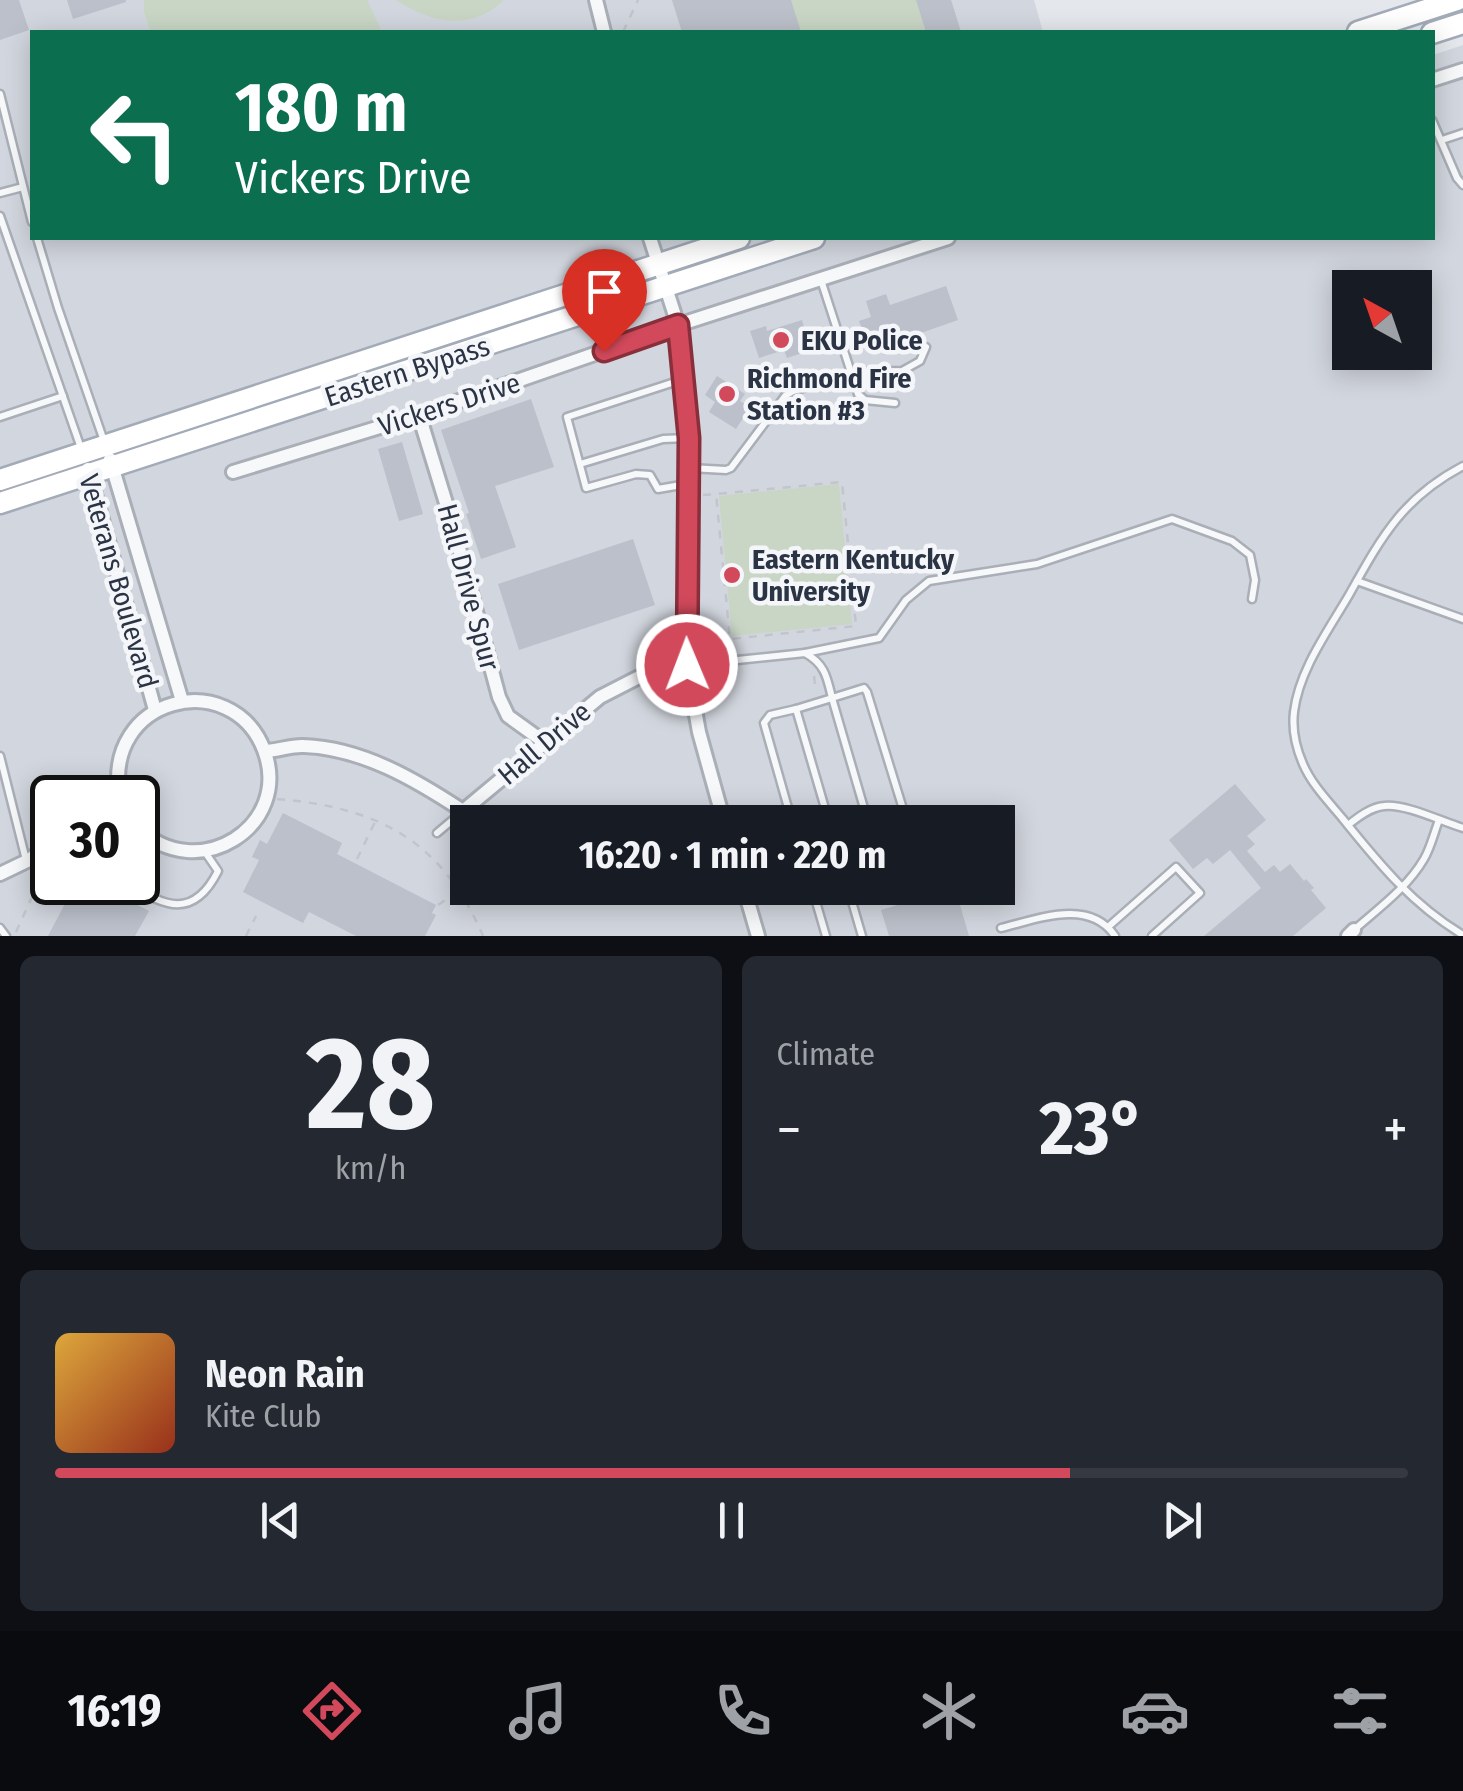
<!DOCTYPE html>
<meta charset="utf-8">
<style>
:root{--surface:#171b24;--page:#242831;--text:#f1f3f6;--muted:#9ea1a6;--line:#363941;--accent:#d1495b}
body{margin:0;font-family:"Fira Sans Condensed",sans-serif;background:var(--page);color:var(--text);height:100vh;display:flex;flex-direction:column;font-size:38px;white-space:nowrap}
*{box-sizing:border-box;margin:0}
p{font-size:32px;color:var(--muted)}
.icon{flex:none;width:55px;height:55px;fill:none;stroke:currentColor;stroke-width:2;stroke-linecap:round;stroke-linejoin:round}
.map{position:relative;height:936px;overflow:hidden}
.panel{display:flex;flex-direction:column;gap:20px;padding:20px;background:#0d0f14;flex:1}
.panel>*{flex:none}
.top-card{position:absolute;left:30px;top:30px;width:1405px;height:210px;border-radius:0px;box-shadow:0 5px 25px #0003;background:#0b6e4f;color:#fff;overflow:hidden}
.needle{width:65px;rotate:320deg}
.buttons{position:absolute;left:1332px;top:270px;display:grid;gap:20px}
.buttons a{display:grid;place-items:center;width:100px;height:100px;border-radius:0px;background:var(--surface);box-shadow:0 5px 25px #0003;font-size:50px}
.speed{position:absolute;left:30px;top:775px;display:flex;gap:20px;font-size:50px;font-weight:700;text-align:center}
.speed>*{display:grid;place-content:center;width:130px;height:130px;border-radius:50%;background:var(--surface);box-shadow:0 5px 25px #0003;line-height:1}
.speed .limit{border:5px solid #111;border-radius:15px;background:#fff;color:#111}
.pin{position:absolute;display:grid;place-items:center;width:85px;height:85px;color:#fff;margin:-102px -42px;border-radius:50% 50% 50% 0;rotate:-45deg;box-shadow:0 0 10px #0007}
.pin .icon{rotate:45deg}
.me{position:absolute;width:110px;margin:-55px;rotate:359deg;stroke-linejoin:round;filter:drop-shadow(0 0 8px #0008)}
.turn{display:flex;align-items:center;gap:35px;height:210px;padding:0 40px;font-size:45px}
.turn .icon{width:130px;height:130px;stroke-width:2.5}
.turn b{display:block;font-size:70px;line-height:85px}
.big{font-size:75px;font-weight:700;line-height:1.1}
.panel .tile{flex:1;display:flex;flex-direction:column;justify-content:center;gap:15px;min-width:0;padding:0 35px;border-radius:15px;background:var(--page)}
.panel .dial{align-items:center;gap:0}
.dial b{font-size:130px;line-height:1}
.song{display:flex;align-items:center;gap:30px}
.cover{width:120px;height:120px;border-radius:15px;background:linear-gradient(135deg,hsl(40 70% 55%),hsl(10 70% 35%))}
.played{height:10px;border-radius:5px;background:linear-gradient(90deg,var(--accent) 75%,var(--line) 75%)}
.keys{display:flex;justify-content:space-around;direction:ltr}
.heat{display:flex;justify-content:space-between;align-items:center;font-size:55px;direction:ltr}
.panel .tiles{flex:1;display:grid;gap:20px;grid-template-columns:1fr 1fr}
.tile:last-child{grid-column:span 2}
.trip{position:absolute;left:450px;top:805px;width:565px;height:100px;border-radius:0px;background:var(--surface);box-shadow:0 5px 25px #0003;font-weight:700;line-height:100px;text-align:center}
.menu{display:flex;height:160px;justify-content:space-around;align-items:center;background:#090b0e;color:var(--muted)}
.menu .icon{width:70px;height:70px}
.menu .selected{color:var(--accent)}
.menu b{font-size:45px;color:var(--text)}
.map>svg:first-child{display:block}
.built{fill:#d2d6de;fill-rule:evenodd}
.green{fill:#c9d6c5}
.building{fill:#bbc0ca}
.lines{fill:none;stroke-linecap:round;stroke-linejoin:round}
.lane-casing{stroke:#a9aeb7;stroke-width:11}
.street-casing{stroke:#a9aeb7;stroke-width:18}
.primary-casing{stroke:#a3abb8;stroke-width:25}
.path{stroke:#c2c5cb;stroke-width:2.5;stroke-dasharray:8 8;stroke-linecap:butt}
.lane{stroke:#f7f8fa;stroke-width:6}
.street{stroke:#f7f8fa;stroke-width:12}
.primary{stroke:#fff;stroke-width:20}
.route-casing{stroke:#882f3b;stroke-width:25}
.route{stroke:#d1495b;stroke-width:18}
.poi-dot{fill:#d1495b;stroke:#f4f6f9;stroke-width:4}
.labels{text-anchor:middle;stroke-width:9;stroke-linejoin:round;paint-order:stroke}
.poi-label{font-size:28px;font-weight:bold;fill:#2b3445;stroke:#f4f6f9;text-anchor:start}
.street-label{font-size:28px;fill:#2b3445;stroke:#f4f6f9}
</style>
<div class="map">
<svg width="1463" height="936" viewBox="0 0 1463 936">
<rect width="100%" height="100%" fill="#e4e7ec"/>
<path class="built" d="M0,0H1034L1043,32H32V238H1432L1433,55L1463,45V936H0ZM1350,288H1415V352H1350ZM52,798H138V882H52ZM468,822H998V888H468Z"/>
<g class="green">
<polygon points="144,0 367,0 382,32 151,32 144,12"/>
<path d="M396,0H504C471,32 430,23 396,0Z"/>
<polygon points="672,0 951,0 961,32 682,32"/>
<polygon points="839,484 852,624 732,636 719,496"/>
</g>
<g class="building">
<polygon points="0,0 19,0 29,30 0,40"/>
<polygon points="67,0 126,0 126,2 73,19"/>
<polygon points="672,0 791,0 801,32 682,32"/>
<polygon points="916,0 951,0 961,32 926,32"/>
<polygon points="946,286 958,320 901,340 904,348 884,355 878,337 866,341 859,321 871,317 866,301 886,294 890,305"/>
<polygon points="802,320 811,350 787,358 784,350 759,358 750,331 766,326 767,331"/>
<polygon points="717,376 745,394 740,401 750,407 736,429 709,412 715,402 705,395"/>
<polygon points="531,399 554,467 495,486 516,547 481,559 466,514 469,513 441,430"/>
<polygon points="402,442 423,514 399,521 378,449"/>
<polygon points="633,539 655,605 519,650 498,584"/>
<polygon points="1235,784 1266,820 1247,836 1255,844 1247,851 1265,872 1274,865 1280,872 1290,864 1304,881 1306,879 1314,888 1311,890 1326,908 1293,936 1204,936 1261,888 1230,850 1213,864 1207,858 1193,869 1169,840"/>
<polygon points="283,813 342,843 337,854 436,905 432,913 436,915 425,936 356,936 309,912 303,923 243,892 259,860 252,857 260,840 267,844"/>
<polygon points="62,882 120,882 115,893 149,911 135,936 48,936 68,898 57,892"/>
<polygon points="944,888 955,888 969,936 889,936 881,910 914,900 913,897"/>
</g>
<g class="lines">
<g class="lane-casing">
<g id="lane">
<polyline points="0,94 32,222"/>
<polyline points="1432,120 1457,178 1463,185"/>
<polyline points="1442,140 1463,133"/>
<polyline points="0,193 23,187"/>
<polyline points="0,216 82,451"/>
<polyline points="37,238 58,308 105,444"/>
<polyline points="821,280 858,394 865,400 895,403"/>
<polyline points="684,379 567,417 586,488 636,474 650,475 658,489 687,484"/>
<polyline points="0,417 63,396"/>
<polyline points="580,464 663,439 687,438"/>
<path d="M1463,466C1402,498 1381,538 1349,595C1328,631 1299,670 1294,712C1292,729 1296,748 1303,764C1312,785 1329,802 1343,819C1380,865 1413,905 1463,935"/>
<polyline points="690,468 726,470 731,468 785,396 793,391 857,372 902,371 920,361 926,347"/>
<polyline points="1357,581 1463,619"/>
<polyline points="805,653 879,638 906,600 929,581 1037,564 1172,519 1232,541 1250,555 1255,580 1252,599"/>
<path d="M689,665L805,653C825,664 827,677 832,698L796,709L829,822"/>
<polyline points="0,756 26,860"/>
<polyline points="792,822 764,723 770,715 796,709"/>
<polyline points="868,822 832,698 864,688 867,692 907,822"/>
<path d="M1348,825C1358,817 1371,807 1384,806C1404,803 1443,822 1463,828"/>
<polyline points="437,833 462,812"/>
<path d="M127,882C164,908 194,919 218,871L205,852"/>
<polyline points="812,888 826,936"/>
<polyline points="848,888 862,936"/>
<polyline points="851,897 877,888"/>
<polyline points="1108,927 1176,867 1200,893 1152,936"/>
<polyline points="0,928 6,936"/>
<path d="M1001,928C1038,919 1089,898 1115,936"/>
<path d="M1354,930C1379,908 1407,888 1424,859C1431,847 1434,833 1439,820"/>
</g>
</g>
<g class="street-casing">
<g id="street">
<polyline points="596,0 604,32"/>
<polyline points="1432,80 1463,70"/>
<polyline points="650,238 678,325 686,405 689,455 687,665 699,732 724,822"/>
<polyline points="419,415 453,526 499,697 508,716 544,742"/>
<polyline points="110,459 182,701"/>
<polyline points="88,469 155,710"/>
<polyline points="233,472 419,415 678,325 948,238"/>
<path d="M265,751C278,751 291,745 304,746C362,748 416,780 463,811L600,697L637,678L687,665"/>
<path d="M120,798C101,696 232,666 264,750C293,826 198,886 138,828"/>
<polyline points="0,874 27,861 52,844"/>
<polyline points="744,888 758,936"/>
<polyline points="1348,936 1354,930"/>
</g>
</g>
<g class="primary-casing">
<g id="primary">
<polyline points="1358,32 1457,0"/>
<polyline points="1432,33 1463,23"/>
<polyline points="0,480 739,238"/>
<polyline points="0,503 814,238"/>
</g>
</g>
<g class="path">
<polyline points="623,32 638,0"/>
<polyline points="703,495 716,494 842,482 856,626 730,639 716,494"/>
<polyline points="814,676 815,685"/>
<path d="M277,799C377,807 442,840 483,936"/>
<polyline points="357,859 375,822"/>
<polyline points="438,905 458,891"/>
<polyline points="16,932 37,886"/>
<polyline points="246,936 256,916"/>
</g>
<use href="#lane" class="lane"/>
<use href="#street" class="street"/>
<use href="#primary" class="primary"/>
</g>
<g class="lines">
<g class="route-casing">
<polyline id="route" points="604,351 678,325 689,438 687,665"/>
</g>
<use href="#route" class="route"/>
</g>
<g class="poi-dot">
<circle cx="781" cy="340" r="10"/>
<circle cx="727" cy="394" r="10"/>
<circle cx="732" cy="575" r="10"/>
</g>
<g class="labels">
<g class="poi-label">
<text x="801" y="350">EKU Police</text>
<text x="747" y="388">Richmond Fire<tspan x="747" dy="32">Station #3</tspan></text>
<text x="752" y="569">Eastern Kentucky<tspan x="752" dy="32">University</tspan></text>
</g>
<g class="street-label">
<text transform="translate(407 371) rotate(-18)" y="10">Eastern Bypass</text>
<text transform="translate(449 404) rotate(-18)" y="10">Vickers Drive</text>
<text transform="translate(119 581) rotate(74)" y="10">Veterans Boulevard</text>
<text transform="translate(469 587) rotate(75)" y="10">Hall Drive Spur</text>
<text transform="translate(544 743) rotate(-40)" y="10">Hall Drive</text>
</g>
</g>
</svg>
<div class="buttons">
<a><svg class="needle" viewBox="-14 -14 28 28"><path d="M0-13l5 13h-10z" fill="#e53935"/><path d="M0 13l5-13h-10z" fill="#9ea1a6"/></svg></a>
</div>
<div class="speed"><div class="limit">30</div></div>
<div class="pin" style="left:604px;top:351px;background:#d93025"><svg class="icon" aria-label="arrive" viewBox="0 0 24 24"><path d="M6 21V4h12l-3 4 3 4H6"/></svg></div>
<svg class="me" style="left:687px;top:665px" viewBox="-20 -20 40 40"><circle r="17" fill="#d1495b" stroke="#fff" stroke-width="3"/><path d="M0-11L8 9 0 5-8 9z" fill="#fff"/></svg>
<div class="trip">16:20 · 1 min · 220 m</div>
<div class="top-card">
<div class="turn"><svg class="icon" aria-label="left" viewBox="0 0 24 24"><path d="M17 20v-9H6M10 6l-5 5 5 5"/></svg><div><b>180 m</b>Vickers Drive</div></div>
</div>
</div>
<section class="panel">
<div class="tiles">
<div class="tile dial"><b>28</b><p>km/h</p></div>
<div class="tile"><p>Climate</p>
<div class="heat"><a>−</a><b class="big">23°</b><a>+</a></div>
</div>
<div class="tile">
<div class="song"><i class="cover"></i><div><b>Neon Rain</b><p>Kite Club</p></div></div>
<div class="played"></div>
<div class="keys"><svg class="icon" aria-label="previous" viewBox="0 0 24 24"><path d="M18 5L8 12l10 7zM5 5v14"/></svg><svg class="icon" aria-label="pause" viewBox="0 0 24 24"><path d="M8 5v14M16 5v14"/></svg><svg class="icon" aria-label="next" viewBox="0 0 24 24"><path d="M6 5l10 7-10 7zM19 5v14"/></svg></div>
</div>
</div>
</section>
<nav class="menu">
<b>16:19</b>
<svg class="icon selected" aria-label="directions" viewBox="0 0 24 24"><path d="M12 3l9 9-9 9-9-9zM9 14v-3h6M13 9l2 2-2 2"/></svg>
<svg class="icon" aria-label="music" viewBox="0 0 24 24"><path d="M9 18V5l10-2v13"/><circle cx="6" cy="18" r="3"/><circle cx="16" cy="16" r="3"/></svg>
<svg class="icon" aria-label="phone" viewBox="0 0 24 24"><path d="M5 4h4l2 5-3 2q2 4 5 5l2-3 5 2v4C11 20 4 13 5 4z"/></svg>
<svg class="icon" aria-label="climate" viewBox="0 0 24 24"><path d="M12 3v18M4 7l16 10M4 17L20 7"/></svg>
<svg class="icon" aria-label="car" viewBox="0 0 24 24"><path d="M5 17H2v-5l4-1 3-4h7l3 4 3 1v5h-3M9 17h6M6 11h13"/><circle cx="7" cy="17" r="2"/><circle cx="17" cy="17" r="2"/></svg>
<svg class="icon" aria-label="filters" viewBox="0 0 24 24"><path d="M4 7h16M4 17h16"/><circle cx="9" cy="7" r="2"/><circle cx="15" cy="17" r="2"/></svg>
</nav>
